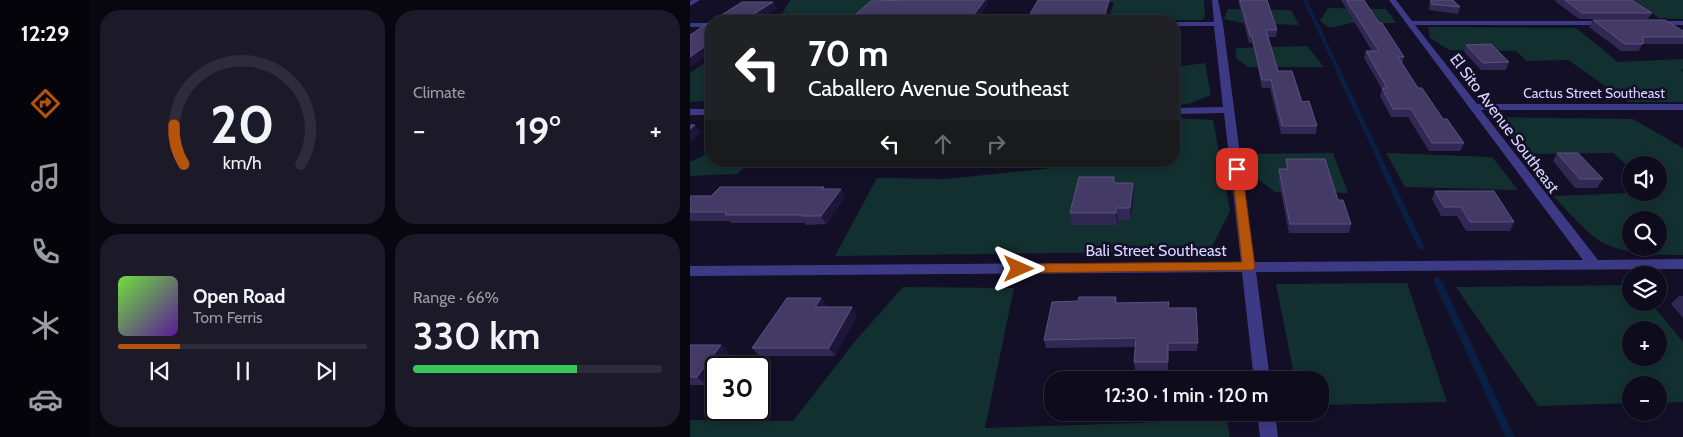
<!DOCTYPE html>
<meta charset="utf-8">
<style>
:root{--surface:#0e0b1c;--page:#1c1929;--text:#f1f3f6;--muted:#9b9ba3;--line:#2e2b3b;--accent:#b45309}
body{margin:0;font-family:Cabin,sans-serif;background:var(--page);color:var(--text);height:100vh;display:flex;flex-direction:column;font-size:19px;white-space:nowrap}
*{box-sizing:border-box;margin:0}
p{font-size:16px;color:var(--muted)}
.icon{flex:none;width:28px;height:28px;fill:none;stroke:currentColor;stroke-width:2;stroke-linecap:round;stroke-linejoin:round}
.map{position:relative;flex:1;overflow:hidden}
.panel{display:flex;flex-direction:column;gap:10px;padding:10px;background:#08060f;width:600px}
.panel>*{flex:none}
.hud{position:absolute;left:15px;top:15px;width:475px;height:152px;border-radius:20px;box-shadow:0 2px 8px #0003,0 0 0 1px var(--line);background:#202124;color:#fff;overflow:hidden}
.buttons{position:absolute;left:932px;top:156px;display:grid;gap:10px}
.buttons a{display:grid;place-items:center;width:45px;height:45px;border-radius:50%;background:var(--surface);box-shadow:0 2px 8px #0003,0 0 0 1px var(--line);font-size:25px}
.speed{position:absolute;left:15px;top:356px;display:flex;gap:10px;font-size:25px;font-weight:700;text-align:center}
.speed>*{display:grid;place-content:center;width:65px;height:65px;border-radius:50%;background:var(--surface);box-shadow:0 2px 8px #0003,0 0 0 1px var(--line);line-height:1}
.speed .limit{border:2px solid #111;border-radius:8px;background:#fff;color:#111}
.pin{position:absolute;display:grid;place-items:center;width:42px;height:42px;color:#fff;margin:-21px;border-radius:10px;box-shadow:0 2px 8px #0006}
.me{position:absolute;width:55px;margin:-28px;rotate:90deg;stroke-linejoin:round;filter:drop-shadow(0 0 4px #0008)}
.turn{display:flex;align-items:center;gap:18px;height:105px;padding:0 20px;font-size:22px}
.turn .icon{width:65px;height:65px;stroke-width:2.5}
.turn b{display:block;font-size:35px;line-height:42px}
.lanes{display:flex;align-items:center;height:48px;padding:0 20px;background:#0003;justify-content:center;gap:25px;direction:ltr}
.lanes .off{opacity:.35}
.big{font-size:38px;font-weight:600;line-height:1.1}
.panel .card{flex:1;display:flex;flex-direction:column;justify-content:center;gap:8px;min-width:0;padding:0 18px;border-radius:20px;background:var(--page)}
.panel .dial{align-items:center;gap:0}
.dial svg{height:130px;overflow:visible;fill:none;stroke:var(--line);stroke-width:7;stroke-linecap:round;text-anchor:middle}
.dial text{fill:var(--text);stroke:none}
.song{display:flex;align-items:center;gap:15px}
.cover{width:60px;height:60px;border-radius:8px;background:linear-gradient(135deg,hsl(100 70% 55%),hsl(270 70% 35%))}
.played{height:5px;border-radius:2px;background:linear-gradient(90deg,var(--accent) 25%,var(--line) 25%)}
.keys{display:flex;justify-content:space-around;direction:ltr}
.heat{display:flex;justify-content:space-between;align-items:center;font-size:28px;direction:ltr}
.charge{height:8px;border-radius:4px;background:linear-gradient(90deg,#34c759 66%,var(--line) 0)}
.panel .tiles{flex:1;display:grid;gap:10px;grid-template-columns:repeat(2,1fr)}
.trip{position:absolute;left:354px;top:371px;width:285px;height:50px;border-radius:20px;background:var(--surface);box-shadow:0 2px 8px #0003,0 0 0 1px var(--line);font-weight:600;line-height:50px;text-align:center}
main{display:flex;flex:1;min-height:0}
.menu{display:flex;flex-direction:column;width:90px;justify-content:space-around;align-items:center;background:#06040b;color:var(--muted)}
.menu .icon{width:35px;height:35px}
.menu .active{color:var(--accent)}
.menu b{font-size:22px;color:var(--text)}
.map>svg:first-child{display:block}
.green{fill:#12302f;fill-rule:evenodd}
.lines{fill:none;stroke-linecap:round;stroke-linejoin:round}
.stream-far3{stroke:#0a1f44;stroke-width:4}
.stream-far2{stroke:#0a1f44;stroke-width:5}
.stream-far1{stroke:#0a1f44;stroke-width:6}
.stream{stroke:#0a1f44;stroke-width:8}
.street{fill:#3d3a85;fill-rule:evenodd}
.wall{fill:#312854}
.shaded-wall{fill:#1d163a}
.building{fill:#433a66;stroke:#5a527e}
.route{fill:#b45309;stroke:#753606}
.labels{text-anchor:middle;stroke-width:5;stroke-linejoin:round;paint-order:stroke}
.far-street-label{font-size:14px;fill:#d9d4ff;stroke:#130f26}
.street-label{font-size:16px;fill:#d9d4ff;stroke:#130f26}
</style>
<main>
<nav class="menu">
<b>12:29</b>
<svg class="icon active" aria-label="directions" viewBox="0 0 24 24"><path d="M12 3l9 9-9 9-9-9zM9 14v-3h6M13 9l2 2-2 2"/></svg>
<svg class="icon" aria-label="music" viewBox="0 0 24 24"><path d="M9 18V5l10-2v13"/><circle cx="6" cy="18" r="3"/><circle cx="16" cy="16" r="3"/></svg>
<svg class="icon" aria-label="phone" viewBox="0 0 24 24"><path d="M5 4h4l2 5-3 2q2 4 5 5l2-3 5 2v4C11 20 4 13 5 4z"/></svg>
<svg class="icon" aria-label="climate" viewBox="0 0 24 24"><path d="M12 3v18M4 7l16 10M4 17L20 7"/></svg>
<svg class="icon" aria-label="car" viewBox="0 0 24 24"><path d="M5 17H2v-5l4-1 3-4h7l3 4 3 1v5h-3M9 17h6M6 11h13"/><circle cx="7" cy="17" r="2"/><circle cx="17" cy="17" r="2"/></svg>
</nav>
<section class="panel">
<div class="tiles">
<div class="card dial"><svg viewBox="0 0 100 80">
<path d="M14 69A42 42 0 1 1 86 69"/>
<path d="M14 69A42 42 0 0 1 8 45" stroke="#b45309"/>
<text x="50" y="56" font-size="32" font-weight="700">20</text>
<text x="50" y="72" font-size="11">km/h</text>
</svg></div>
<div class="card"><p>Climate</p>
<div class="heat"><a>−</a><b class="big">19°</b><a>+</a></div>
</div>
<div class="card">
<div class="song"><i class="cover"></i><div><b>Open Road</b><p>Tom Ferris</p></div></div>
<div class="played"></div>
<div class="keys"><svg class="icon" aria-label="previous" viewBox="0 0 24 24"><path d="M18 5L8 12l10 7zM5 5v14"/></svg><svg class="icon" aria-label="pause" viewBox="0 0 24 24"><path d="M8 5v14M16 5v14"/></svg><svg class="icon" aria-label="next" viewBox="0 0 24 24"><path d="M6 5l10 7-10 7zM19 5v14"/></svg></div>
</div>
<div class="card"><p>Range · 66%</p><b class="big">330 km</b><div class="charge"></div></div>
</div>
</section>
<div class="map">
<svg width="993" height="437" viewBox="0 0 993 437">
<rect width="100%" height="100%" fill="#130f26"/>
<g class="green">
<polygon points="100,0 187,0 164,16 143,20 84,20 92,14"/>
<polygon points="410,0 514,0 515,16 512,20 418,20 424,3"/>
<polygon points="944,0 993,0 993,19 969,18"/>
<polygon points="638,8 696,9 706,23 661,23 640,28 630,21"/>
<polygon points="538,9 601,10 609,25 552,23 534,19"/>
<polygon points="738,27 886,28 928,62 993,59 993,69 990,70 993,72 993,102 938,102 878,60 837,61 826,51 759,50 740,38"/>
<polygon points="617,46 634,67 558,67 546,58 546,48"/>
<polygon points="515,63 521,95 498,104 484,104 484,67"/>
<polygon points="13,64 21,64 21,101 0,102 0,73"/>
<path d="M806,117L943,119L993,148V255C968,255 938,254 915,244C900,237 876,209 863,196L969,192V165H941V169L923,153L833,154ZM941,220H969V248H941Z"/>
<polygon points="484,118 523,120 540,211 520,251 145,256 187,178 256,179 372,167 375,161 484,161"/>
<polygon points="21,149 21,161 61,161 47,174 0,176 0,162 13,156"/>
<polygon points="643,153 658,193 585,192 562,175 562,154"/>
<polygon points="696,153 802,157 828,190 715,187"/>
<polygon points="717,283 757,402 630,405 630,380 605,380 586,284"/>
<path d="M941,285V302L961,303L993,342V402L969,403V385H941V403L848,406L766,287ZM941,330H969V358H941Z"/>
<polygon points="213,287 324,288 295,428 537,420 540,437 0,437 0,420 103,421 167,339"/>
</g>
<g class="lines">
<polyline class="stream-far3" points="615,0 650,74"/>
<polyline class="stream-far2" points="649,73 694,168"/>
<g class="stream-far1">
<polyline points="693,167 731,247"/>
<polyline points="747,280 750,287"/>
</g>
<polyline class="stream" points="750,286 820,437"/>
<g class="street">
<polygon points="2,0 10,0 0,6 0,1"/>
<polygon points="522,0 528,0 533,24 564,262 893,260 699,0 706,0 722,21 921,21 922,23 918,25 725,25 787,104 993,104 993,110 791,110 908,260 993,259 993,269 566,272 580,380 564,380 552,272 0,276 0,266 551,262 534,113 484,114 484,108 533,107 524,26 484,26 484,22 524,22"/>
<polygon points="960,21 993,21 993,25 963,25 959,23"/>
<rect x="0" y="23" width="21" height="4"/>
<rect x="0" y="109" width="21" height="6"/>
<polygon points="567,412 585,412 588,437 570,437"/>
</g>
</g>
<g class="wall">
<polygon points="548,0 577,0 587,30 586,37 578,37 588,71 612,102 627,126 626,134 591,134 580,88 572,88 562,43 559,43"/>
<polygon points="651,0 674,0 714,57 712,64 728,88 753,119 774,143 770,151 739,151 718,117 701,117 690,96 692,89 674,58 676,51 682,51"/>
<polygon points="740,0 763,0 770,7 768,14 739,10"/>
<polygon points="866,0 942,0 962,13 958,19 889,19 865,1"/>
<polygon points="903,20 993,31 993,44 952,44 949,51 931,51 899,27"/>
<polygon points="776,45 819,62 816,70 791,70 774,52"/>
<polygon points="867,153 913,179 907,188 885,188 863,161"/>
<polygon points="596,159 648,200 661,224 659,233 599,233 588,177 589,169 595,169"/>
<polygon points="425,183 443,183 444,195 441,220 428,220 427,225 382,225 380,213"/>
<polygon points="134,187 135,189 151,189 155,197 136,224 116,225 115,223 41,223 39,221 0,221 0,196 21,196"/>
<polygon points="745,191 824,222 820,231 776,231 767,216 751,216 742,199"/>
<polygon points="989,296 993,296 993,318 981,304"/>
<polygon points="426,297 427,303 479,308 508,343 507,351 478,351 478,370 445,371 444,362 445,347 356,348 354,340 388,301"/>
<polygon points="131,298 137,306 136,307 162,307 167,316 145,356 69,356 62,348"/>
<polygon points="0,345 31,345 39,353 29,368 26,368 16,385 0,385"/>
</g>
<g class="shaded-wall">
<polygon points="295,0 298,0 298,4 286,21 279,21"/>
<polygon points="419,0 419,6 416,21 413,21"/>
<polygon points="83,2 87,9 67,21 53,21"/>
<polygon points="21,42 21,52 0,67 0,57"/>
<polygon points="5,125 11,133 0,142 0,129"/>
<polygon points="443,183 444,195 441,220 440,208"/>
<polygon points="151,189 155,197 136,224 131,216"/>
<polygon points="426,208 428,220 427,225 426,213"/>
<polygon points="131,298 137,306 131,316 125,307"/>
<polygon points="162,307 167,316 145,356 139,348"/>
<polygon points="31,345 39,353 29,368 26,368 26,371 16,385 7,377"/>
</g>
<g class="building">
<polygon points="221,0 295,0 279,21 158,21 181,1"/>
<polygon points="348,0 419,0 413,21 336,21"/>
<polygon points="550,0 577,0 587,30 576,30 588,71 602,71 612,102 619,101 627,126 592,126 581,80 572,80 562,36 560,36"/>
<polygon points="656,0 674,0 689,23 692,23 714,57 708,57 728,88 732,88 753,119 757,119 774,143 742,143 721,109 703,109 692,88 697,88 676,51 689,51"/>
<polygon points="741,0 763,0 770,7 741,4"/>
<polygon points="875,0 942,0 962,13 892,13"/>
<polygon points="52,2 83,2 53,21 22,21"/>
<polygon points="903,20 975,20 993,31 993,37 953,37 953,44 935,44"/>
<polygon points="21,21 21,42 0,57 0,35"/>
<polygon points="801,44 819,62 793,63 776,45"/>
<polygon points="0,125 5,125 0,129"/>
<polygon points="867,153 888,153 913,179 890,179"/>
<polygon points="596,159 635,159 648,200 653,200 661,224 600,224 589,169 598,169"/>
<polygon points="389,177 424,177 424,183 443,183 440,208 426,208 426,213 380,213"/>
<polygon points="30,187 134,187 132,189 151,189 131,216 111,216 112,215 35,215 37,212 0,212 0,196 21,196"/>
<polygon points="745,191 804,191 824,222 780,222 771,207 754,207"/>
<polygon points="389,297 426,297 425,303 479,302 478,308 506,308 508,343 478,343 478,362 444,362 446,338 354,340 362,302 388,301"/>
<polygon points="97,298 131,298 125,307 162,307 139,348 62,348"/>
<polygon points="0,345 31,345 7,377 0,377"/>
</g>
<polygon class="route" points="547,166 552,169 565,267 563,270 329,273 325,272 323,269 325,265 329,264 552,262 542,169"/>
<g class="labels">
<g class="far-street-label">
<text x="904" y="98">Cactus Street Southeast</text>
</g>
<g class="street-label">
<text transform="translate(815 123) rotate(53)" y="6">El Sito Avenue Southeast</text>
<text x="466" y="256">Bali Street Southeast</text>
</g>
</g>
</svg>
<div class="buttons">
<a><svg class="icon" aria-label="sound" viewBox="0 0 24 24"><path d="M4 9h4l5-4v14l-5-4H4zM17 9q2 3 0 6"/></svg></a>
<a><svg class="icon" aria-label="search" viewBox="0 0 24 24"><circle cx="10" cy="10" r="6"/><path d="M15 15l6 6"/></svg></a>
<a><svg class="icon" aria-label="layers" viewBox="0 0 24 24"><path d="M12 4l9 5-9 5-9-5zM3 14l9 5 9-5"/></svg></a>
<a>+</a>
<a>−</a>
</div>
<div class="speed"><div class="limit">30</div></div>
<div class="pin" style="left:547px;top:169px;background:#d93025"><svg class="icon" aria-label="arrive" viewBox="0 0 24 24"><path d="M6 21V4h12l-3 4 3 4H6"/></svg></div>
<svg class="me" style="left:329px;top:269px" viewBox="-20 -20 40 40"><path d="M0-17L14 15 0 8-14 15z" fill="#b45309" stroke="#fff" stroke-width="4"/></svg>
<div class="trip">12:30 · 1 min · 120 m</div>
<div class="hud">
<div class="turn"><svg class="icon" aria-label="left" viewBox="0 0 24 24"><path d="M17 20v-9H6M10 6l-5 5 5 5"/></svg><div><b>70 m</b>Caballero Avenue Southeast</div></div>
<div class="lanes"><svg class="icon" aria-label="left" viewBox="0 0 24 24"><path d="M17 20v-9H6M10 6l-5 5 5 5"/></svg><svg class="icon off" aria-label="ahead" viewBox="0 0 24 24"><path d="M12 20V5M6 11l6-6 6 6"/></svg><svg class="icon off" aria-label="right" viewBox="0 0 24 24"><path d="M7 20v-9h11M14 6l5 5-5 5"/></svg></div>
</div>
</div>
</main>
